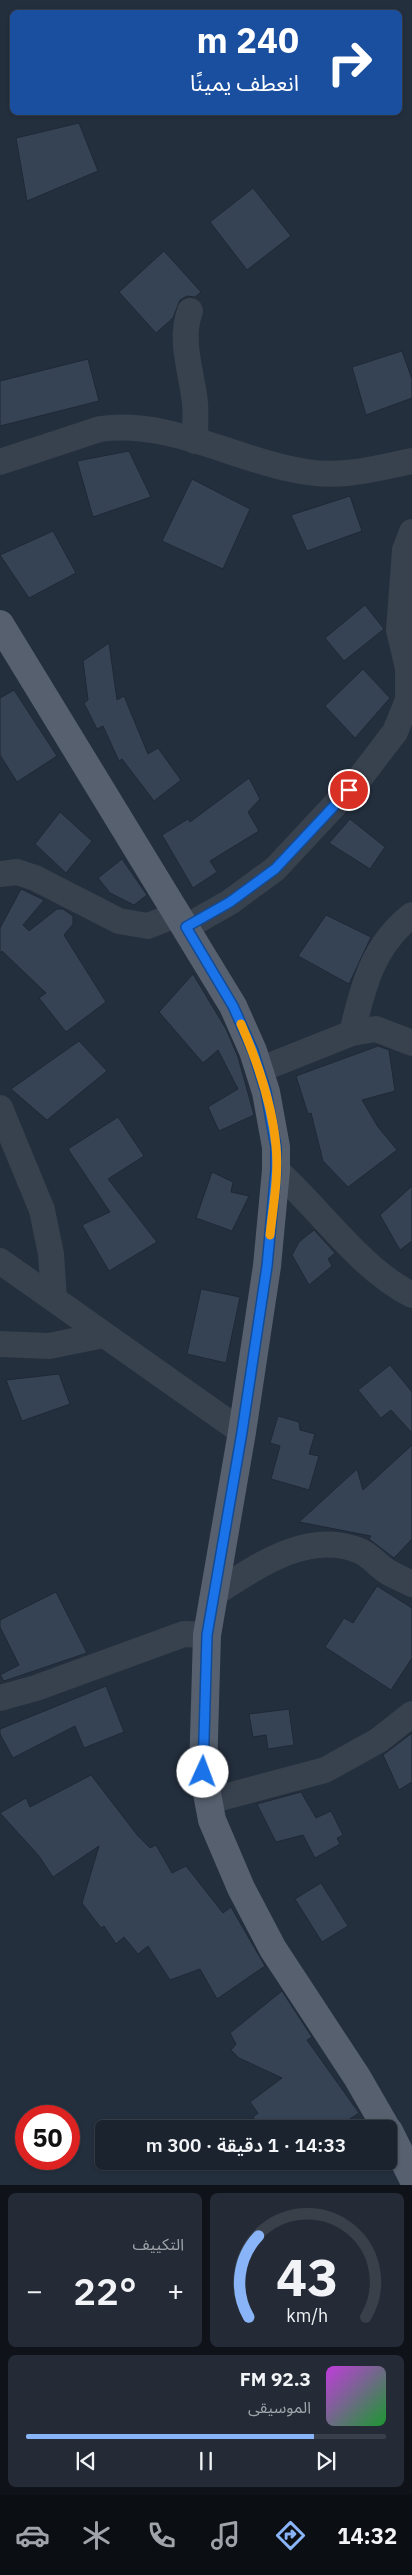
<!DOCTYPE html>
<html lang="ar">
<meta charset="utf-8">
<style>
:root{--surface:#1b232e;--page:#242b36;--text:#f1f3f6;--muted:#a0a4aa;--line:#39404a;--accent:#8ab4f8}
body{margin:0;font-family:"IBM Plex Sans","Noto Sans Arabic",sans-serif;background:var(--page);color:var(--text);direction:rtl;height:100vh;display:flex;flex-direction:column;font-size:19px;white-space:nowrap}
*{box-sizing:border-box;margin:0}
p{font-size:16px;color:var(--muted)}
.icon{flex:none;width:28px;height:28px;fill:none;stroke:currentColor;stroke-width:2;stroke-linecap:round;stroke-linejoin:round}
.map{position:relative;height:2185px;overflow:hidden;direction:ltr}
.side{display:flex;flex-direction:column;gap:8px;padding:8px;background:#0f1319;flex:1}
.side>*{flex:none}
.guide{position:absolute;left:10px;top:10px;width:392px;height:105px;border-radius:8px;box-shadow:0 1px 4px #0004,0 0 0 1px var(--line);direction:rtl;background:#1a4fa0;color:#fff;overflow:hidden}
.speed{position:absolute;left:15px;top:2105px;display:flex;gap:10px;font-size:25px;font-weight:700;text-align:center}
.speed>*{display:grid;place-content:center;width:65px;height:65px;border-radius:50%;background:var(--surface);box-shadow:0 1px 4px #0004,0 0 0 1px var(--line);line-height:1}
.speed .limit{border:8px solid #d22;background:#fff;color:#111}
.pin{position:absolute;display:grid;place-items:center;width:42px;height:42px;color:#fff;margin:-21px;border:2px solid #fff;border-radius:50%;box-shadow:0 1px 5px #0007}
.me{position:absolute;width:55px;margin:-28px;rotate:2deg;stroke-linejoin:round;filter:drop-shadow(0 0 4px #0008)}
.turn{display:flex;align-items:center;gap:18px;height:105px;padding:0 20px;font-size:22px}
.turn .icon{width:65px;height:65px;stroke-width:2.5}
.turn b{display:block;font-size:35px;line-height:42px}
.big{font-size:38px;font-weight:600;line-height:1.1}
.side .widget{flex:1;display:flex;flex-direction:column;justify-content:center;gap:8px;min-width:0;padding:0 18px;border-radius:8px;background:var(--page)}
.side .dial{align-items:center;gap:0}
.dial svg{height:130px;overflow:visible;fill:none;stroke:var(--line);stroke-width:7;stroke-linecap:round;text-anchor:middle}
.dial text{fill:var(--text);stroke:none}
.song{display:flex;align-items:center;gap:15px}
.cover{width:60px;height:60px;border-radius:8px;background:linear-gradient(135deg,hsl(290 70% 55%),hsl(130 70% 35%))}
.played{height:5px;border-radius:2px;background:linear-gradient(90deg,var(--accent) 80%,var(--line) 80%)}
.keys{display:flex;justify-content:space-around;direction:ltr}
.heat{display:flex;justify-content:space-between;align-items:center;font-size:28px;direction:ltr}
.side .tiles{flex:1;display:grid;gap:8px;grid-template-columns:1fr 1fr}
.widget:last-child{grid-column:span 2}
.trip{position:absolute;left:95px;top:2120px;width:302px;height:50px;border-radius:8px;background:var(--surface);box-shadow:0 1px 4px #0004,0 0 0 1px var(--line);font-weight:600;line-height:50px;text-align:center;direction:rtl}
.menu{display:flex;height:80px;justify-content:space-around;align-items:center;background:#0b0e12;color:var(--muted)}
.menu .icon{width:35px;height:35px}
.menu .current{color:var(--accent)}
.menu b{font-size:22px;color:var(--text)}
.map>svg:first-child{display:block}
.building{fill:#364354;stroke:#1f2835}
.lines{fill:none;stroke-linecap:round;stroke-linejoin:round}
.minor{stroke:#38414e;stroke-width:26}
.major{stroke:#56606e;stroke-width:28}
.route-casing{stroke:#114b97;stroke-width:12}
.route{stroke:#1a73e8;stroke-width:9}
.slow{stroke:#f59e0b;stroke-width:9}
</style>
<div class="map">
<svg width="412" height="2185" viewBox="0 0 412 2185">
<rect width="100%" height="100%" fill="#242f3e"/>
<g class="building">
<polygon points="79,123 98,171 27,201 16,138"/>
<polygon points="253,188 291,236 247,270 210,222"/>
<polygon points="164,251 201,292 195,297 187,296 180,300 173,318 156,333 119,292"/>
<polygon points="402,351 412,379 412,398 366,415 352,367"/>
<polygon points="88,359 99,401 0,426 0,381"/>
<polygon points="129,451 151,497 93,517 77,461"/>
<polygon points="192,479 250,509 223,569 162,541"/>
<polygon points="350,496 362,531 307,551 291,515"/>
<polygon points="53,531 76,573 29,598 0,555"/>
<polygon points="365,605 384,629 344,661 325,638"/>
<polygon points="109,643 117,700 124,696 148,754 158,748 181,780 154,801 122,759 119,761 103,726 97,729 84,703 88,700 83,661"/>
<polygon points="363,669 390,698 355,738 325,706"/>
<polygon points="14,690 57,756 17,782 0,755 0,698"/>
<polygon points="249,778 260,799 248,812 259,831 210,861 217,872 193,888 162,835 188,819 190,822"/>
<polygon points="60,812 92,841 66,873 35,844"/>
<polygon points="350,819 385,847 370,869 329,843"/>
<polygon points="122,859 147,895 134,905 110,893 98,878"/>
<polygon points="21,889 44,900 23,925 29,931 57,909 63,909 73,916 73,924 64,935 106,1002 66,1032 39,998 46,993 2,951 0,953 0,928"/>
<polygon points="326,915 371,937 349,984 298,956"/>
<polygon points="193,974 226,1029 238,1057 254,1115 219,1131 208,1107 238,1089 218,1050 203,1063 159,1012"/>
<polygon points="79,1041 107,1071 47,1120 11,1089"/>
<polygon points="378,1046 389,1050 395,1091 362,1100 378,1127 397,1150 348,1187 323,1161 311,1113 308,1114 296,1076"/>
<polygon points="118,1117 144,1156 108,1179 157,1242 109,1271 82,1225 110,1212 68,1149"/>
<polygon points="212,1172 233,1182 231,1192 249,1196 232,1231 196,1218"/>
<polygon points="412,1186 412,1241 400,1250 380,1215"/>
<polygon points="314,1230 335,1253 328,1259 332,1266 309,1285 292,1255 299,1242"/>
<polygon points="201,1289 240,1297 226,1363 187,1354"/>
<polygon points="390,1365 412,1392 412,1433 391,1410 381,1418 358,1390"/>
<polygon points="59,1374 70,1404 22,1421 6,1380"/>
<polygon points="278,1416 299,1422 300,1430 315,1434 309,1454 319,1456 309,1490 271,1479 280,1446 270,1443"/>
<polygon points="412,1445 412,1539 394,1558 369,1539 371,1536 299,1522 357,1469 363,1490"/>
<polygon points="377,1586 412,1608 412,1658 391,1690 325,1647 344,1618 353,1623"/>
<polygon points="56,1592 87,1653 4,1681 0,1675 19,1665 0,1627 0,1620"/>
<polygon points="106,1686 124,1732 84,1748 75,1726 13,1758 0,1734 0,1729"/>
<polygon points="289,1709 294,1745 268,1749 266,1735 253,1737 249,1714"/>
<polygon points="412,1733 412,1782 399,1790 383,1755"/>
<polygon points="91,1775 138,1836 150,1848 156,1845 172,1873 186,1866 223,1913 231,1907 265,1966 217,1999 200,1969 170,1980 148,1946 138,1954 124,1937 116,1944 104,1926 101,1928 82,1903 99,1846 53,1877 39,1856 0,1813 26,1798 30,1807"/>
<polygon points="301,1792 316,1818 331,1811 343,1835 337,1838 340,1844 315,1858 303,1835 276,1842 257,1804"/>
<polygon points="321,1883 348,1926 322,1942 295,1899"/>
<polygon points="282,1991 312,2037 307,2040 359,2113 335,2129 261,2129 253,2117 258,2113 250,2102 282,2078 239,2058 231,2050 236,2044 230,2033"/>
</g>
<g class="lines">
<g class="minor">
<path d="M190,311C179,340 192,373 195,403C196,415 195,429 195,441"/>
<path d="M0,462L100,429C171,419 238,462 307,472C343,478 377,468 412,461"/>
<polyline points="0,874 17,872 35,878 119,921 148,926 178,914"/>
<polyline points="186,927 230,902 275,869 359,779 395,732 408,700 408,668 399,630 405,550 412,532"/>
<path d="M352,1033C363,986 373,945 412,915"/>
<polyline points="259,1070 352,1033 376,1029 412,1043"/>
<polyline points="0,1108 42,1210 51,1254 54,1299"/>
<path d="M276,1170C320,1209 359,1268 412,1295"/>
<polyline points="0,1261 242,1432"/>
<polyline points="0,1344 49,1346 104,1335"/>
<path d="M214,1594C256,1567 308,1529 360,1551C370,1555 378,1566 388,1572C395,1576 404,1580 412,1584"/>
<polyline points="0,1698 36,1688 184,1634 207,1635"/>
<polyline points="209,1801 325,1770 379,1740 412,1714"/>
</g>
<g class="major">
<polyline points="0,624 233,1006 253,1051 266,1092 276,1147 276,1170 267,1266 242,1432 207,1635 203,1772 212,1820 241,1888 273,1949 357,2077 387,2129"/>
<polyline points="389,2131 412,2177"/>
</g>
</g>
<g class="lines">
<g class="route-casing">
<polyline id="route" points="203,1772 207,1635 242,1432 267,1266 276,1170 276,1147 266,1092 253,1051 233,1006 186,927 230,902 275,869 349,790"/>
</g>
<use href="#route" class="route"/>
<path class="slow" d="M241,1024C258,1063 272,1104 276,1146C279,1175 273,1206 270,1235"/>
</g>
</svg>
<div class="speed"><div class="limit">50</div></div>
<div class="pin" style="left:349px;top:790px;background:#d93025"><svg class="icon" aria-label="arrive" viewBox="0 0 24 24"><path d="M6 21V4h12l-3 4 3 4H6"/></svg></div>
<svg class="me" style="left:203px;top:1772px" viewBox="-20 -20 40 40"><circle r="19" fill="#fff"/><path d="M0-13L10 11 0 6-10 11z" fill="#1a73e8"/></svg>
<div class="trip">14:33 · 1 دقيقة · 300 m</div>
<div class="guide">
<div class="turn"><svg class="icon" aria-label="right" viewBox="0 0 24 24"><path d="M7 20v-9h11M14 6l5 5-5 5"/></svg><div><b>240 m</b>انعطف يمينًا</div></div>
</div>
</div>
<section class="side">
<div class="tiles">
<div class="widget dial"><svg viewBox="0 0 100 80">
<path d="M14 69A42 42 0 1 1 86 69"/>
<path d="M14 69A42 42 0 0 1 20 19" stroke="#8ab4f8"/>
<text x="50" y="56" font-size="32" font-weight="700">43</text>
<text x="50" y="72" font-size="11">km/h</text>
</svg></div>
<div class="widget"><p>التكييف</p>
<div class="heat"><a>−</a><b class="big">22°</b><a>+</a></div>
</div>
<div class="widget">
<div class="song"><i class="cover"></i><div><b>92.3 FM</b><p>الموسيقى</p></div></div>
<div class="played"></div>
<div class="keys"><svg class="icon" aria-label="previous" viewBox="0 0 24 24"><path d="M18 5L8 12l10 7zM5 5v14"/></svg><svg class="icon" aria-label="pause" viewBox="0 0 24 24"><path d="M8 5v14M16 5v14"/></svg><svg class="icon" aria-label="next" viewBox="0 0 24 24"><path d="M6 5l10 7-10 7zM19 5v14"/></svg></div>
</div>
</div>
</section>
<nav class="menu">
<b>14:32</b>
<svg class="icon current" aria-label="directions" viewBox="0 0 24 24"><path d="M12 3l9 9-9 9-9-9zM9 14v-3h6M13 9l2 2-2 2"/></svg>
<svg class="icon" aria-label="music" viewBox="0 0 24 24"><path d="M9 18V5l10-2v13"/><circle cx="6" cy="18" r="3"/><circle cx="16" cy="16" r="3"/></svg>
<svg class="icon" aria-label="phone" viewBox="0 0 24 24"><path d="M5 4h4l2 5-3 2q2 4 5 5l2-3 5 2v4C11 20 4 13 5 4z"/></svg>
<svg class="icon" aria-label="climate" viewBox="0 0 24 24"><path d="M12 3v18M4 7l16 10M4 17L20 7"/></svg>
<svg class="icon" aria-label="car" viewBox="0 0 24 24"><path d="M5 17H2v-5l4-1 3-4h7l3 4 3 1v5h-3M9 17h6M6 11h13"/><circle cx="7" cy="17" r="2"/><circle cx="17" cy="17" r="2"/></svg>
</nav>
